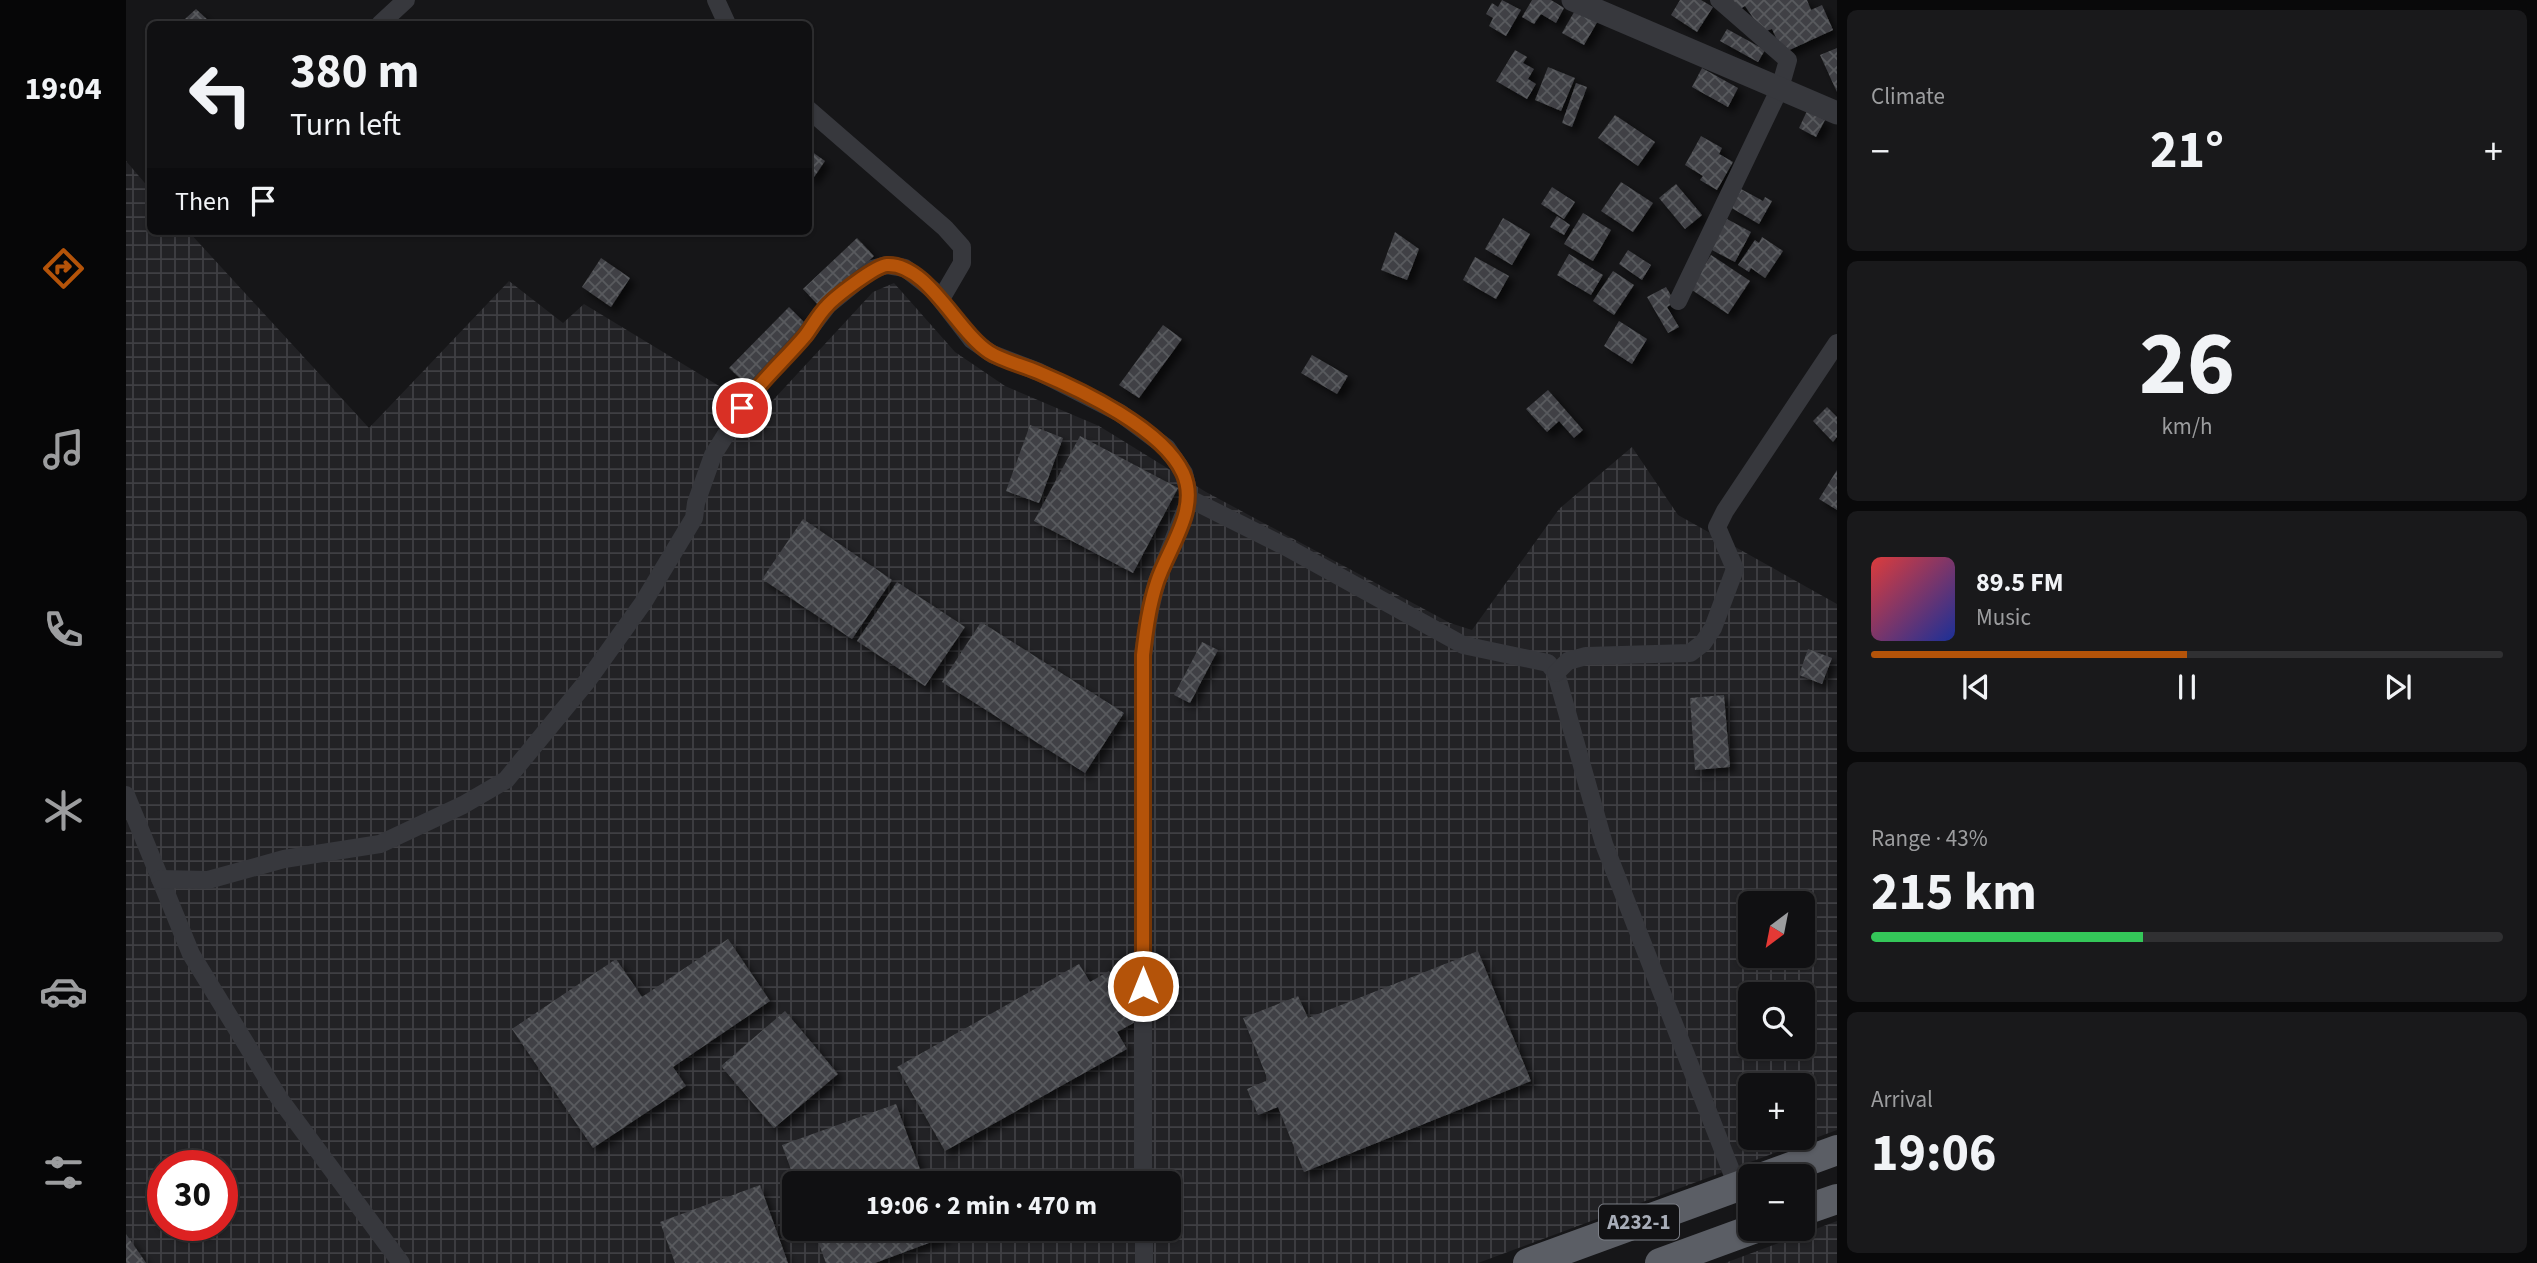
<!DOCTYPE html>
<meta charset="utf-8">
<style>
:root{--surface:#101012;--page:#19191b;--text:#f1f3f6;--muted:#9c9d9f;--line:#303032;--accent:#b45309}
body{margin:0;font-family:"Source Sans 3",sans-serif;background:var(--page);color:var(--text);height:100vh;display:flex;flex-direction:column;font-size:26px;white-space:nowrap}
*{box-sizing:border-box;margin:0}
p{font-size:23px;color:var(--muted)}
.icon{flex:none;width:38px;height:38px;fill:none;stroke:currentColor;stroke-width:2;stroke-linecap:round;stroke-linejoin:round}
.map{position:relative;flex:1;overflow:hidden}
.panel{display:flex;flex-direction:column;gap:10px;padding:10px;background:#09090a;width:700px}
.panel>*{flex:none}
.hud{position:absolute;left:21px;top:21px;width:665px;height:214px;border-radius:10px;box-shadow:0 2px 5px #0004,0 0 0 2px var(--line);background:#101012;color:var(--text);overflow:hidden}
.needle{width:46px;rotate:212deg}
.tools{position:absolute;left:1612px;top:891px;display:grid;gap:14px}
.tools a{display:grid;place-items:center;width:77px;height:77px;border-radius:10px;background:var(--surface);box-shadow:0 2px 5px #0004,0 0 0 2px var(--line);font-size:35px}
.speed{position:absolute;left:21px;top:1150px;display:flex;gap:14px;font-size:35px;font-weight:700;text-align:center}
.speed>*{display:grid;place-content:center;width:91px;height:91px;border-radius:50%;background:var(--surface);box-shadow:0 2px 5px #0004,0 0 0 2px var(--line);line-height:1}
.speed .limit{border:10px solid #d22;background:#fff;color:#111}
.pin{position:absolute;display:grid;place-items:center;width:60px;height:60px;color:#fff;margin:-30px;border:4px solid #fff;border-radius:50%;box-shadow:0 2px 7px #0007}
.me{position:absolute;width:77px;margin:-38px;rotate:0deg;stroke-linejoin:round;filter:drop-shadow(0 0 5px #0008)}
.turn{display:flex;align-items:center;gap:24px;height:147px;padding:0 28px;font-size:32px}
.turn .icon{width:91px;height:91px;stroke-width:2.5}
.turn b{display:block;font-size:49px;line-height:60px}
.then{display:flex;align-items:center;height:66px;padding:0 28px;background:#0003;gap:14px;font-size:26px}
.big{font-size:52px;font-weight:700;line-height:1.1}
.panel .tile{flex:1;display:flex;flex-direction:column;justify-content:center;gap:10px;min-width:0;padding:0 24px;border-radius:10px;background:var(--page)}
.panel .dial{align-items:center;gap:0}
.dial b{font-size:91px;line-height:1}
.song{display:flex;align-items:center;gap:21px}
.cover{width:84px;height:84px;border-radius:10px;background:linear-gradient(135deg,hsl(0 70% 55%),hsl(230 70% 35%))}
.played{height:7px;border-radius:4px;background:linear-gradient(90deg,var(--accent) 50%,var(--line) 50%)}
.keys{display:flex;justify-content:space-around;direction:ltr}
.heat{display:flex;justify-content:space-between;align-items:center;font-size:38px;direction:ltr}
.charge{height:10px;border-radius:5px;background:linear-gradient(90deg,#34c759 43%,var(--line) 0)}
.trip{position:absolute;left:656px;top:1171px;width:399px;height:70px;border-radius:10px;background:var(--surface);box-shadow:0 2px 5px #0004,0 0 0 2px var(--line);font-weight:700;line-height:70px;text-align:center}
main{display:flex;flex:1;min-height:0}
.tabs{display:flex;flex-direction:column;width:126px;justify-content:space-around;align-items:center;background:#060607;color:var(--muted)}
.tabs .icon{width:49px;height:49px}
.tabs .current{color:var(--accent)}
.tabs b{font-size:32px;color:var(--text)}
.map>svg:first-child{display:block}
.industrial{fill:url(#industrial-grid);fill-rule:evenodd}
.building{fill:url(#building-cross-hatch);filter:url(#shadow)}
.lines{fill:none;stroke-linecap:round;stroke-linejoin:round}
.minor{stroke:#37383d;stroke-width:18}
.tertiary{stroke:#37383d;stroke-width:23}
.trunk{stroke:#5b5e65;stroke-width:30}
.route-casing{stroke:#753606;stroke-width:18}
.route{stroke:#b45309;stroke-width:12}
.labels{text-anchor:middle;stroke-width:7;stroke-linejoin:round;paint-order:stroke}
.shield{fill:#111113;stroke:#7b7e86;stroke-width:2}
.shield-label{font-size:21px;font-weight:bold;fill:#a8adb8}
</style>
<main>
<nav class="tabs">
<b>19:04</b>
<svg class="icon current" aria-label="directions" viewBox="0 0 24 24"><path d="M12 3l9 9-9 9-9-9zM9 14v-3h6M13 9l2 2-2 2"/></svg>
<svg class="icon" aria-label="music" viewBox="0 0 24 24"><path d="M9 18V5l10-2v13"/><circle cx="6" cy="18" r="3"/><circle cx="16" cy="16" r="3"/></svg>
<svg class="icon" aria-label="phone" viewBox="0 0 24 24"><path d="M5 4h4l2 5-3 2q2 4 5 5l2-3 5 2v4C11 20 4 13 5 4z"/></svg>
<svg class="icon" aria-label="climate" viewBox="0 0 24 24"><path d="M12 3v18M4 7l16 10M4 17L20 7"/></svg>
<svg class="icon" aria-label="car" viewBox="0 0 24 24"><path d="M5 17H2v-5l4-1 3-4h7l3 4 3 1v5h-3M9 17h6M6 11h13"/><circle cx="7" cy="17" r="2"/><circle cx="17" cy="17" r="2"/></svg>
<svg class="icon" aria-label="filters" viewBox="0 0 24 24"><path d="M4 7h16M4 17h16"/><circle cx="9" cy="7" r="2"/><circle cx="15" cy="17" r="2"/></svg>
</nav>
<div class="map">
<svg width="1711" height="1263" viewBox="0 0 1711 1263">
<defs>
<pattern id="industrial-grid" width="8" height="8" patternUnits="userSpaceOnUse" patternTransform="scale(1.75)"><rect width="8" height="8" fill="#222225"/><path d="M0 4h8M4 0v8" fill="none" stroke="#3f3f43"/></pattern>
<pattern id="building-cross-hatch" width="8" height="8" patternUnits="userSpaceOnUse" patternTransform="scale(1.75)"><rect width="8" height="8" fill="#404145"/><path d="M0 0l8 8M0 8l8-8" fill="none" stroke="#595a5e"/></pattern>
<filter id="shadow"><feDropShadow dx="5.5" dy="5.5" stdDeviation="3.5" flood-color="#0009"/></filter>
</defs>
<rect width="100%" height="100%" fill="#161618"/>
<g class="industrial">
<path d="M0,161L24,189V231H62L243,428L383,281L437,323L458,304L636,412L747,292L768,283L829,352L879,386L973,426L1080,492L1324,623L1346,630L1433,509L1506,447L1552,515L1711,604V1130L1352,1263H0ZM1624,903H1676V956H1624ZM1624,994H1676V1046H1624ZM1624,1085H1676V1138H1624ZM37,1166H96V1225H37ZM668,1183H1043V1228H668Z"/>
<polygon points="1711,1221 1711,1263 1599,1263"/>
</g>
<g class="building">
<polygon points="1376,0 1395,10 1380,36 1363,26 1367,18 1360,14 1366,3 1372,7"/>
<polygon points="1406,0 1425,0 1438,8 1430,23 1415,14 1408,24 1396,17"/>
<polygon points="1554,0 1575,0 1587,7 1571,32 1545,15"/>
<polygon points="1603,0 1681,0 1685,10 1696,5 1707,30 1657,53 1646,29 1637,32 1619,6 1609,12"/>
<polygon points="1451,7 1473,19 1458,45 1436,33"/>
<polygon points="70,9 86,24 64,24 59,19"/>
<polygon points="1601,29 1639,50 1632,62 1594,41"/>
<polygon points="1711,48 1711,92 1694,55"/>
<polygon points="1389,50 1401,57 1397,63 1408,69 1402,79 1410,84 1401,99 1370,81"/>
<polygon points="1422,67 1449,78 1435,111 1409,100"/>
<polygon points="1576,68 1612,88 1602,107 1566,87"/>
<polygon points="1450,83 1461,87 1446,127 1436,123"/>
<polygon points="1681,111 1699,120 1690,137 1673,128"/>
<polygon points="1489,115 1529,142 1512,166 1472,138"/>
<polygon points="1575,136 1596,148 1593,154 1607,162 1591,190 1574,180 1577,176 1559,165"/>
<polygon points="682,149 699,161 686,180 682,177"/>
<polygon points="1495,182 1527,203 1507,232 1475,211"/>
<polygon points="1550,184 1576,215 1559,229 1533,198"/>
<polygon points="1426,187 1449,202 1438,219 1415,204"/>
<polygon points="1615,189 1637,201 1639,197 1646,201 1633,224 1604,207"/>
<polygon points="1457,213 1485,230 1467,261 1438,244"/>
<polygon points="1431,216 1444,225 1438,235 1424,227"/>
<polygon points="1377,218 1404,234 1386,265 1359,249"/>
<polygon points="1601,219 1625,232 1609,262 1584,249"/>
<polygon points="1269,232 1293,249 1281,280 1255,270"/>
<polygon points="1636,237 1657,251 1639,278 1625,268 1623,272 1612,265 1629,240 1633,243"/>
<polygon points="731,238 748,256 694,307 677,289"/>
<polygon points="1502,250 1525,265 1516,280 1493,264"/>
<polygon points="1443,254 1477,275 1465,295 1431,275"/>
<polygon points="1585,255 1624,281 1602,314 1563,288"/>
<polygon points="1349,257 1383,276 1370,299 1337,280"/>
<polygon points="475,258 504,278 485,307 456,287"/>
<polygon points="1487,271 1508,285 1488,315 1467,301"/>
<polygon points="1540,287 1549,302 1541,307 1553,327 1542,333 1521,297"/>
<polygon points="663,307 681,325 622,386 603,368"/>
<polygon points="1493,321 1521,339 1506,364 1478,346"/>
<polygon points="1037,325 1056,339 1013,398 993,385"/>
<polygon points="1186,355 1222,376 1211,394 1175,373"/>
<polygon points="1422,390 1457,430 1448,438 1433,421 1421,432 1400,409"/>
<polygon points="1701,407 1711,417 1711,437 1707,442 1687,421"/>
<polygon points="904,425 937,438 913,503 880,491"/>
<polygon points="954,436 1052,488 1007,573 908,521"/>
<polygon points="1711,470 1711,510 1693,499"/>
<polygon points="677,519 766,580 726,639 636,579"/>
<polygon points="771,582 839,627 799,686 731,641"/>
<polygon points="855,622 998,713 959,773 816,682"/>
<polygon points="1076,642 1092,650 1064,703 1048,695"/>
<polygon points="1682,649 1706,658 1696,684 1673,675"/>
<polygon points="1598,695 1604,767 1569,770 1564,698"/>
<polygon points="602,939 644,1001 547,1067 560,1086 467,1148 386,1029 490,959 516,997"/>
<polygon points="1352,951 1405,1081 1178,1172 1152,1107 1132,1115 1121,1089 1142,1080 1117,1018 1172,996 1182,1018"/>
<polygon points="953,964 964,982 983,971 1011,1021 991,1032 1001,1049 819,1151 771,1067"/>
<polygon points="659,1011 712,1074 648,1128 595,1066"/>
<polygon points="770,1104 799,1183 670,1183 656,1145"/>
<polygon points="634,1185 662,1263 549,1263 534,1222"/>
<polygon points="687,1228 816,1228 819,1237 749,1263 700,1263"/>
<polygon points="0,1234 20,1263 0,1263"/>
</g>
<g class="lines">
<g class="minor">
<polyline points="590,0 601,24"/>
<polyline points="254,24 280,0"/>
<polyline points="682,109 819,228 836,247 836,263 815,299"/>
<polyline points="1552,301 1654,88 1662,60 1593,0"/>
<polyline points="1064,499 1160,547 1337,645 1422,663 1430,673 1478,844 1611,1186"/>
<polyline points="1430,673 1442,661 1460,656 1564,653 1577,643 1587,628 1609,569 1591,527 1599,511 1711,343"/>
<polyline points="0,795 65,954 153,1098 275,1263"/>
<polyline points="34,879 82,880 158,859 254,844 337,805 380,780 462,680 517,603 568,518 570,503 587,455 628,390 679,335 702,305 746,269 761,265 779,268 808,291 846,340 866,354 913,372 994,413 1041,448 1058,473 1064,499 1031,581 1024,610 1017,655 1017,1183"/>
<polyline points="1018,1228 1018,1263"/>
</g>
<polyline class="tertiary" points="1447,0 1711,113"/>
<g class="trunk">
<polyline points="1640,1176 1711,1150"/>
<polyline points="1676,1211 1711,1199"/>
<polyline points="1402,1263 1624,1182"/>
<polyline points="1534,1263 1630,1228"/>
</g>
</g>
<g class="lines">
<g class="route-casing">
<path id="route" d="M616,408C634,381 658,361 679,336C686,327 692,315 701,306C709,297 749,266 761,265C801,263 831,331 863,352C877,361 896,365 912,372C955,390 1037,429 1057,473C1074,509 1042,548 1031,582C1023,606 1020,630 1017,655V986"/>
</g>
<use href="#route" class="route"/>
</g>
<g class="labels">
<rect class="shield" x="1473" y="1204.5" width="80" height="35" rx="5"/>
<g class="shield-label">
<text x="1513" y="1229">A232-1</text>
</g>
</g>
</svg>
<div class="tools">
<a><svg class="needle" viewBox="-14 -14 28 28"><path d="M0-13l5 13h-10z" fill="#e53935"/><path d="M0 13l5-13h-10z" fill="#9c9d9f"/></svg></a>
<a><svg class="icon" aria-label="search" viewBox="0 0 24 24"><circle cx="10" cy="10" r="6"/><path d="M15 15l6 6"/></svg></a>
<a>+</a>
<a>−</a>
</div>
<div class="speed"><div class="limit">30</div></div>
<div class="pin" style="left:616px;top:408px;background:#d93025"><svg class="icon" aria-label="arrive" viewBox="0 0 24 24"><path d="M6 21V4h12l-3 4 3 4H6"/></svg></div>
<svg class="me" style="left:1017px;top:986px" viewBox="-20 -20 40 40"><circle r="17" fill="#b45309" stroke="#fff" stroke-width="3"/><path d="M0-11L8 9 0 5-8 9z" fill="#fff"/></svg>
<div class="trip">19:06 · 2 min · 470 m</div>
<div class="hud">
<div class="turn"><svg class="icon" aria-label="left" viewBox="0 0 24 24"><path d="M17 20v-9H6M10 6l-5 5 5 5"/></svg><div><b>380 m</b>Turn left</div></div>
<div class="then">Then<svg class="icon" aria-label="arrive" viewBox="0 0 24 24"><path d="M6 21V4h12l-3 4 3 4H6"/></svg></div>
</div>
</div>
<section class="panel">
<div class="tile"><p>Climate</p>
<div class="heat"><a>−</a><b class="big">21°</b><a>+</a></div>
</div>
<div class="tile dial"><b>26</b><p>km/h</p></div>
<div class="tile">
<div class="song"><i class="cover"></i><div><b>89.5 FM</b><p>Music</p></div></div>
<div class="played"></div>
<div class="keys"><svg class="icon" aria-label="previous" viewBox="0 0 24 24"><path d="M18 5L8 12l10 7zM5 5v14"/></svg><svg class="icon" aria-label="pause" viewBox="0 0 24 24"><path d="M8 5v14M16 5v14"/></svg><svg class="icon" aria-label="next" viewBox="0 0 24 24"><path d="M6 5l10 7-10 7zM19 5v14"/></svg></div>
</div>
<div class="tile"><p>Range · 43%</p><b class="big">215 km</b><div class="charge"></div></div>
<div class="tile"><p>Arrival</p><b class="big">19:06</b></div>
</section>
</main>
